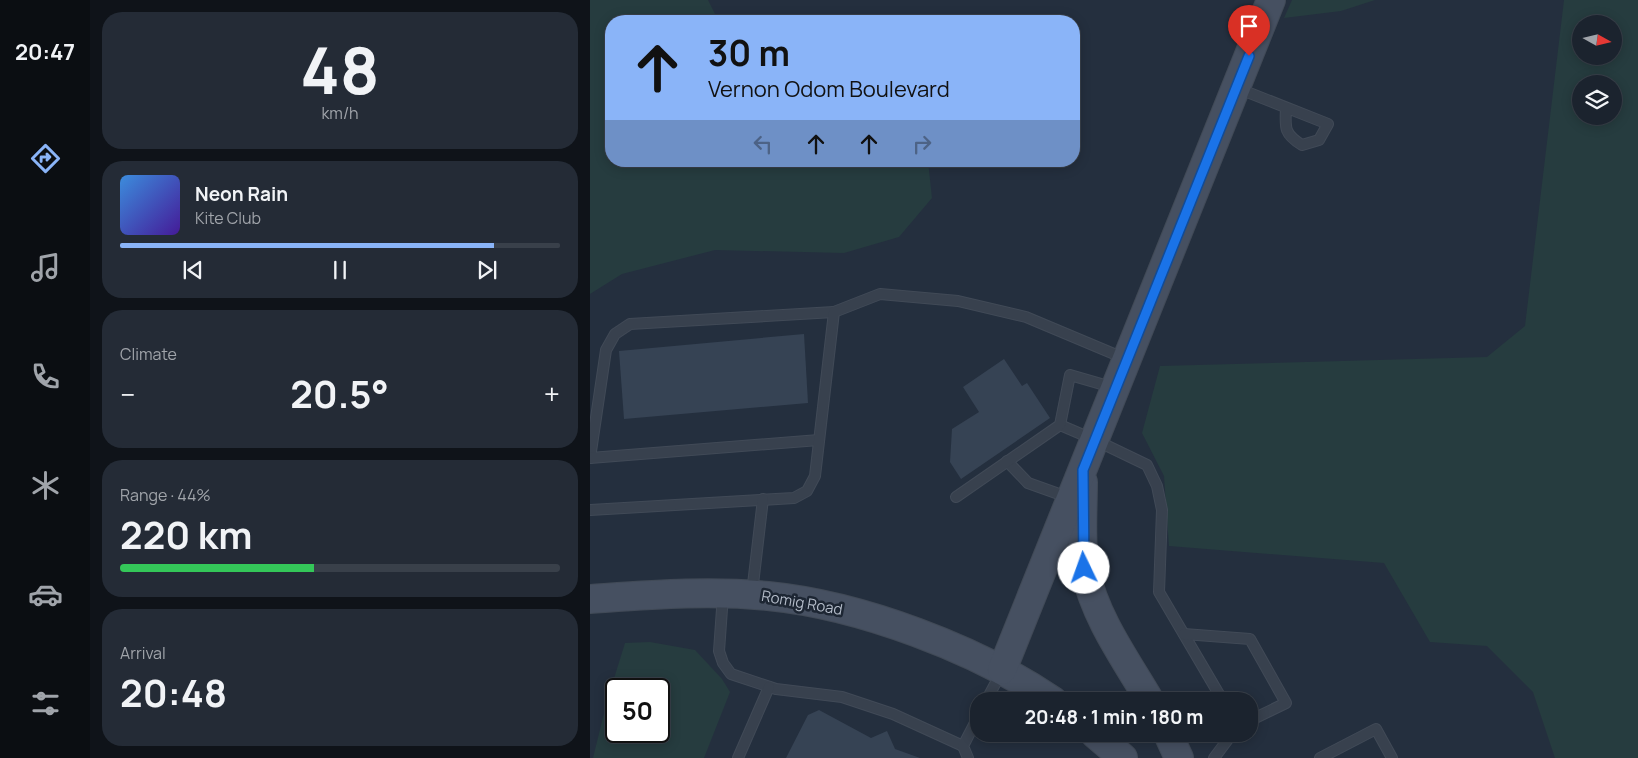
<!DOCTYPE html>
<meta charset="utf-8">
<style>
:root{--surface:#1b232e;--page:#242b36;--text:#f1f3f6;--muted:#a0a4aa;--line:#39404a;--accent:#8ab4f8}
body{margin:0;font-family:Manrope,sans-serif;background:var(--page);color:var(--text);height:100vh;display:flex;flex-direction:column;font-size:19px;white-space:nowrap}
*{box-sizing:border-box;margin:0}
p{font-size:16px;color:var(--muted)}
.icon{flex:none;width:28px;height:28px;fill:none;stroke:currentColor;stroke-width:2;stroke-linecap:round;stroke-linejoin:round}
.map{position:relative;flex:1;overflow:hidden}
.side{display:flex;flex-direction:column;gap:12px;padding:12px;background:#0f1319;width:500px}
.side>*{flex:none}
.top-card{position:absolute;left:15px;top:15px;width:475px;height:152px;border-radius:20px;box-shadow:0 2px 12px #0003,0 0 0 1px var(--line);background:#8ab4f8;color:#111;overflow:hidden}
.needle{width:32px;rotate:98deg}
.buttons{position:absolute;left:982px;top:15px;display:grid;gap:10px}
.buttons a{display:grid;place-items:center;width:50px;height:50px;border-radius:50%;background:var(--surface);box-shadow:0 2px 12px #0003,0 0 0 1px var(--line);font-size:25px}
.speed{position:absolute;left:15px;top:678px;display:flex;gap:10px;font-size:25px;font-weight:700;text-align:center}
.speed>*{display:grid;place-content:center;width:65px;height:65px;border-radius:50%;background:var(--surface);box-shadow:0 2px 12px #0003,0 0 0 1px var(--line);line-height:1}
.speed .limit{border:2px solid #111;border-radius:8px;background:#fff;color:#111}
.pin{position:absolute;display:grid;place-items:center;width:42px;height:42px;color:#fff;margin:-51px -21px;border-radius:50% 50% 50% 0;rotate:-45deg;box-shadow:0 0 5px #0007}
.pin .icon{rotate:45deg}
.me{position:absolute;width:55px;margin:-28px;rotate:357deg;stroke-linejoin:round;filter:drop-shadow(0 0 4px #0008)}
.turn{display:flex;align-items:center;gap:18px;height:105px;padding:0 20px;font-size:22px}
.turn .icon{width:65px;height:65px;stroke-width:2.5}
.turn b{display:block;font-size:35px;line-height:42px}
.lanes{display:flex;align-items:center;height:48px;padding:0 20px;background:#0003;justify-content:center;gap:25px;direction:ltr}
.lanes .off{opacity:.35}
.big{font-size:38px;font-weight:700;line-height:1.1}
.side .widget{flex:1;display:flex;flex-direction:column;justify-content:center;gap:8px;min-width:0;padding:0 18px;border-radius:20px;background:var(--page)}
.side .dial{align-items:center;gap:0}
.dial b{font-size:65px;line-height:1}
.song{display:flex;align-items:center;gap:15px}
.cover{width:60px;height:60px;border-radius:8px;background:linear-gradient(135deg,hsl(210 70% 55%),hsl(260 70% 35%))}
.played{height:5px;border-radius:2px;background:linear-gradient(90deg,var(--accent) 85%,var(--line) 85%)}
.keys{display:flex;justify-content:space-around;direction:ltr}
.heat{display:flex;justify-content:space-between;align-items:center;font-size:28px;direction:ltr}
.charge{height:8px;border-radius:4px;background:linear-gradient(90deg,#34c759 44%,var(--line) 0)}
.trip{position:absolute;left:380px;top:692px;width:288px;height:50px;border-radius:20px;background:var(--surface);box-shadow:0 2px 12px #0003,0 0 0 1px var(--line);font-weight:700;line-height:50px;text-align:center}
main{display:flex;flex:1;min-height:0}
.tabs{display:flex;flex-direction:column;width:90px;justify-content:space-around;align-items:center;background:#0b0e12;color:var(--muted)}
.tabs .icon{width:35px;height:35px}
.tabs .active{color:var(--accent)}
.tabs b{font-size:22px;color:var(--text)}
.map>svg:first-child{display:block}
.green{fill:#263c3f;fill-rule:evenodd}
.building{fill:#364354}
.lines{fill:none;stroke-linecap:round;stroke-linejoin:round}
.lane-casing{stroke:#414a57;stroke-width:12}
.secondary-casing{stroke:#414a57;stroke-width:30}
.lane{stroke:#38414e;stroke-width:10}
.secondary{stroke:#465061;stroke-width:28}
.route-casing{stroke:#114b97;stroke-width:12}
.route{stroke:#1a73e8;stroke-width:9}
.labels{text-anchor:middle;stroke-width:5;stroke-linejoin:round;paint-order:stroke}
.street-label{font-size:15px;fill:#b4bcc9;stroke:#1d2633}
</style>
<main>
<nav class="tabs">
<b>20:47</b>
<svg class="icon active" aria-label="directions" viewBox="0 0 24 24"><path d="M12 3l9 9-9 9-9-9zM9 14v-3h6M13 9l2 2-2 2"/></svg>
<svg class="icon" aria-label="music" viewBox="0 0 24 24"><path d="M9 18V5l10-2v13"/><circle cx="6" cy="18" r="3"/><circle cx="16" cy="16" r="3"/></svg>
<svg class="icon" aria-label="phone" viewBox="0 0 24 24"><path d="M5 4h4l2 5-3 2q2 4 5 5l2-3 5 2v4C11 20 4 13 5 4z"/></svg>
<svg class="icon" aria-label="climate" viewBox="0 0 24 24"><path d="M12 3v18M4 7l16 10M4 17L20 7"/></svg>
<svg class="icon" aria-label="car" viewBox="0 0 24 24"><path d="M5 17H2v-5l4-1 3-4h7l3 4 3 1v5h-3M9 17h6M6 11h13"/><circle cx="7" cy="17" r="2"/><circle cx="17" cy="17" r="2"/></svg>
<svg class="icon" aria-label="filters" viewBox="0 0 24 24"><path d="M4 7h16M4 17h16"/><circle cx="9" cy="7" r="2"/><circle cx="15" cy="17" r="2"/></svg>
</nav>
<section class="side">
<div class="widget dial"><b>48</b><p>km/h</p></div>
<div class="widget">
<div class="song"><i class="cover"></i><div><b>Neon Rain</b><p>Kite Club</p></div></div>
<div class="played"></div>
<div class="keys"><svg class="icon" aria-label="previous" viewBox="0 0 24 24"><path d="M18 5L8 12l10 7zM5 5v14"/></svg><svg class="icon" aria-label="pause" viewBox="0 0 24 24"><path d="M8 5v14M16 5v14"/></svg><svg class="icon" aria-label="next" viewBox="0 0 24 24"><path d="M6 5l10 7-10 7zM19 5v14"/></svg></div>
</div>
<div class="widget"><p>Climate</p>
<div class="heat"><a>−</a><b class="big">20.5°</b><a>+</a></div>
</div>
<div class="widget"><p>Range · 44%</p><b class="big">220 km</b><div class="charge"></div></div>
<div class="widget"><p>Arrival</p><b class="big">20:48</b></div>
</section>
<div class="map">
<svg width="1048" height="758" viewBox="0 0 1048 758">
<rect width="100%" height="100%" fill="#242f3e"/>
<g class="green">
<polygon points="0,0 118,0 126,16 130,21 21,21 21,161 338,161 342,198 309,237 254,253 125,250 32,274 0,294"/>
<polygon points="702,0 785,0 751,11 694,18"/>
<path d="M974,0H1048V758H965L943,692L897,646L840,642L794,563L579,546L574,476L552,433L570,366L897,357L935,326ZM991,24H1024V56H991ZM991,84H1024V116H991Z"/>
<path d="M60,642L105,650L132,679L140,692L114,758H3L17,701L35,643ZM26,689H69V731H26Z"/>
</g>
<g class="building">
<polygon points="214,334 218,403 34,419 29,351"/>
<polygon points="414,359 432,386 437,383 460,418 371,479 360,462 362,429 389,412 373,387"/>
<polygon points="229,710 281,738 297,731 305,749 330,758 196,758 218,715"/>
</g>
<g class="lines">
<g class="lane-casing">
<g id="lane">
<path d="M647,88L738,124L729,140L712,145C694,134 695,128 696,108"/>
<polyline points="470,425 505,440 557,465 567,486 572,510 569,592 633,701"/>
<polyline points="0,458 16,350 25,334 40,324 244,312"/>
<polyline points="0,458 229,440"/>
<polyline points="417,461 438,483 480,498"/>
<polyline points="366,497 470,425 480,375 525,388"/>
<polyline points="0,510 204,498 217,491 225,476 244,312 290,294 368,301 436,317 536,359"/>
<polyline points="162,593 173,499"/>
<polyline points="133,595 129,651 133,663 141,674 186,689 252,697 303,714 373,746"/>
<polyline points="594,634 660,639 696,703 659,721"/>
<polyline points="396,701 412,671"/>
<polyline points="148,758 179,687"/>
<polyline points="378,758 373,746 389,715"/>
<polyline points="624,758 642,734"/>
<polyline points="730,758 786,729 802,758"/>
</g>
</g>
<g class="secondary-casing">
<g id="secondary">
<path d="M493,482C493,509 490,544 495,570C505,618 536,660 560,701"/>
<path d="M0,599C59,595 118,590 178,596C270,605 387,649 463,701"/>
<polyline points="412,670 681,0"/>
<polyline points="505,734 533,758"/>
<polyline points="578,734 589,758"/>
</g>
</g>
<use href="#lane" class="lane"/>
<use href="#secondary" class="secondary"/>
</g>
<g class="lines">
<g class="route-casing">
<polyline id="route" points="494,568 493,470 659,56"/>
</g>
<use href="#route" class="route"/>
</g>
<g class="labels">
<g class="street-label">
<text transform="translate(212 603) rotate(10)" y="5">Romig Road</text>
</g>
</g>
</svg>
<div class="buttons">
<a><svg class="needle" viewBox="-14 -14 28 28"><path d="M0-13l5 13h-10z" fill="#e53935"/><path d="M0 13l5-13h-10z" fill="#a0a4aa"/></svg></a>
<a><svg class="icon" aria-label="layers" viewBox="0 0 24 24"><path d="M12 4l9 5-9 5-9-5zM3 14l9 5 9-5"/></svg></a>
</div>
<div class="speed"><div class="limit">50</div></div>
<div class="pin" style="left:659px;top:56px;background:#d93025"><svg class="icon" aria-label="arrive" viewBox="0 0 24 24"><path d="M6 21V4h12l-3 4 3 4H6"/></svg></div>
<svg class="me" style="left:494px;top:568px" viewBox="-20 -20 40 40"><circle r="19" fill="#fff"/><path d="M0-13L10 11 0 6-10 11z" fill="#1a73e8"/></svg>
<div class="trip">20:48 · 1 min · 180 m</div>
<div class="top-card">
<div class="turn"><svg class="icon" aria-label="ahead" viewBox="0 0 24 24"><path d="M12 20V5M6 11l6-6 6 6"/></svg><div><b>30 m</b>Vernon Odom Boulevard</div></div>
<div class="lanes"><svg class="icon off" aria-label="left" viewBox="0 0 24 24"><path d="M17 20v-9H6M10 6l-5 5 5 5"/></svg><svg class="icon" aria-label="ahead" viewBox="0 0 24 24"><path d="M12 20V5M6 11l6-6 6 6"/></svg><svg class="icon" aria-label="ahead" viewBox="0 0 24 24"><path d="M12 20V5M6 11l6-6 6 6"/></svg><svg class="icon off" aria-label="right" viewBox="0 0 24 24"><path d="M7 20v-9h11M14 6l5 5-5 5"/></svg></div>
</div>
</div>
</main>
